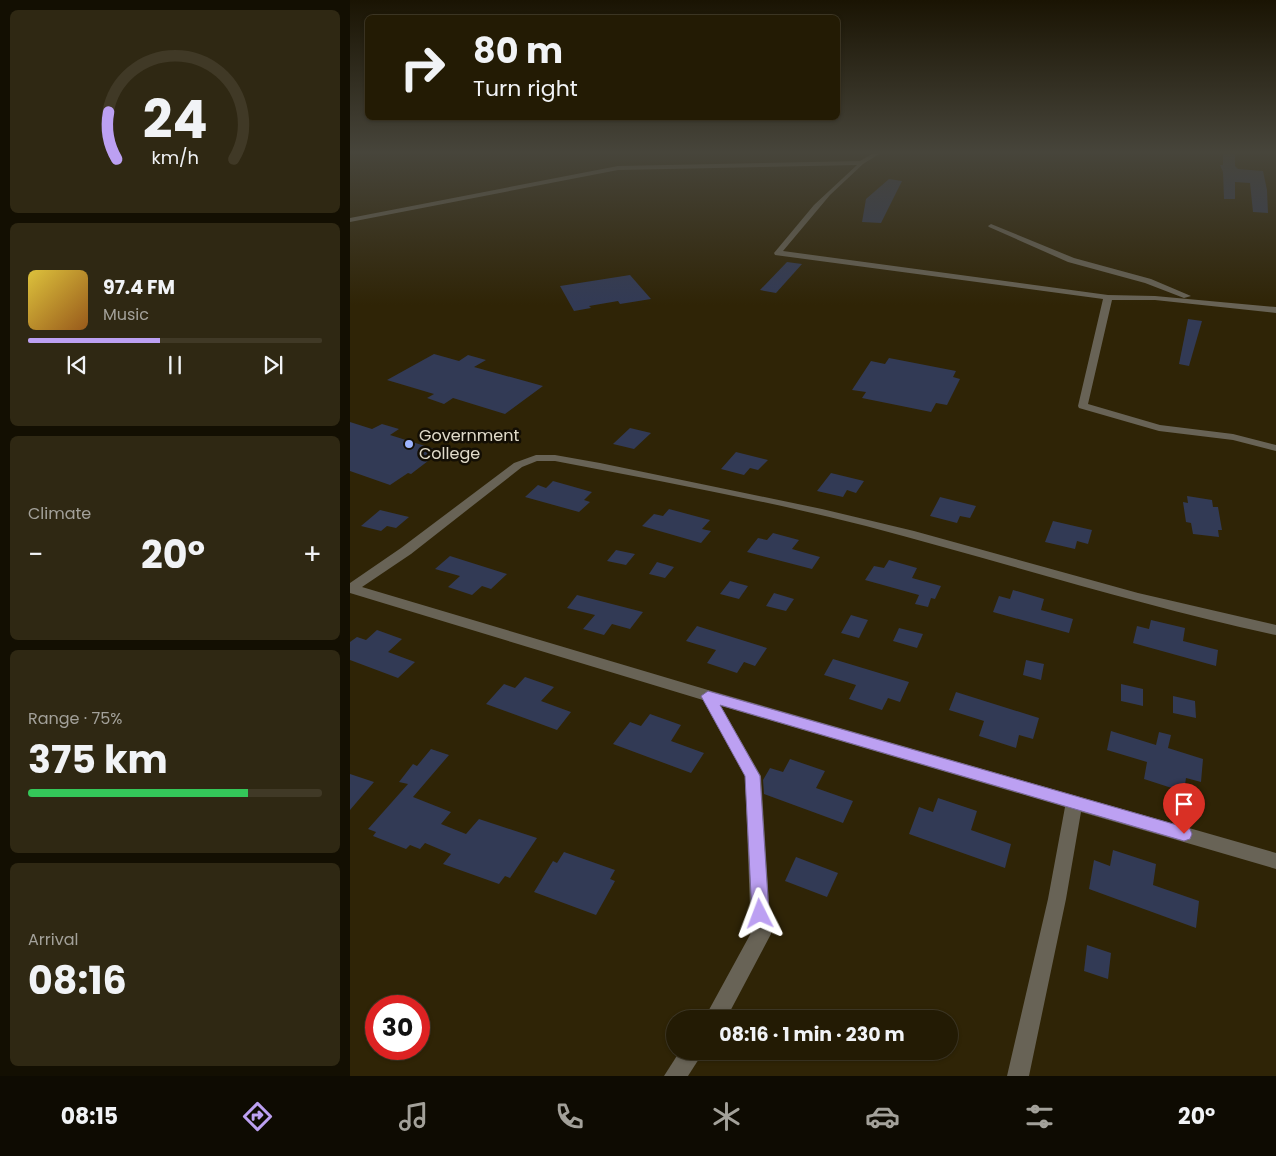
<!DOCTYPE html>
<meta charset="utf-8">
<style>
:root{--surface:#231b04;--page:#2f2813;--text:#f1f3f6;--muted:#a3a19a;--line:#403926;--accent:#bca0f2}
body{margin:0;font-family:Poppins,sans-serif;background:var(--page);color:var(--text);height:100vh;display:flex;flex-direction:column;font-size:19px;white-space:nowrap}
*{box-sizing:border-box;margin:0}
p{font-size:16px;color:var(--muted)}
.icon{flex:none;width:28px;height:28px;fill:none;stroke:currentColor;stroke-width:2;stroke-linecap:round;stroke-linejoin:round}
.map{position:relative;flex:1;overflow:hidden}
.sheet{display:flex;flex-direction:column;gap:10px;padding:10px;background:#130f02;width:350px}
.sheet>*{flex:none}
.banner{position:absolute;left:15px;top:15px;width:475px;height:105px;border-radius:8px;box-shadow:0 1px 4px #0004,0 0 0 1px var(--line);background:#231b04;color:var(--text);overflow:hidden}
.speed{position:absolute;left:15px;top:995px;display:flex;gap:10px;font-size:25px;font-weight:700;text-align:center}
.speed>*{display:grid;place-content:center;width:65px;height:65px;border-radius:50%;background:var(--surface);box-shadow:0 1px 4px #0004,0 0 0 1px var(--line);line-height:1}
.speed .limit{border:8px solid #d22;background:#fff;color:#111}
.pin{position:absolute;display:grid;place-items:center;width:42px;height:42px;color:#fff;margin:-51px -21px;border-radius:50% 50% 50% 0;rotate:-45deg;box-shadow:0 0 5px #0007}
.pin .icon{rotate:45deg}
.me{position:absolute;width:55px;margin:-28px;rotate:357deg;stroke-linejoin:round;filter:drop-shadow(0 0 4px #0008)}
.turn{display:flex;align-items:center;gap:18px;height:105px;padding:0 25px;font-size:22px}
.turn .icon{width:65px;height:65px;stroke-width:2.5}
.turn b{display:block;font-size:35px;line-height:42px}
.big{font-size:38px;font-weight:700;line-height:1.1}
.sheet .tile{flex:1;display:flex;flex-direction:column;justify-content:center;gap:8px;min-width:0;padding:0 18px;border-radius:8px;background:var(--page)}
.sheet .dial{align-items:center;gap:0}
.dial svg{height:130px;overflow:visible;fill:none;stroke:var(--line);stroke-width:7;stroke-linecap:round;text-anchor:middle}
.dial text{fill:var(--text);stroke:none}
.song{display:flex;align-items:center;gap:15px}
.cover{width:60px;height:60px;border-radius:8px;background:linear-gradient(135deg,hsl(50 70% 55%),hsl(30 70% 35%))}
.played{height:5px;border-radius:2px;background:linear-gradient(90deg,var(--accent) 45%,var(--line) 45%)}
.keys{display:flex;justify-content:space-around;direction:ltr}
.heat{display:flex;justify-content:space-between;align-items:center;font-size:28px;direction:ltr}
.charge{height:8px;border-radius:4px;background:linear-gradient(90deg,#34c759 75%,var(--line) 0)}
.trip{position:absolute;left:316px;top:1010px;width:292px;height:50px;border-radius:25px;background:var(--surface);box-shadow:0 1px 4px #0004,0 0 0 1px var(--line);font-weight:700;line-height:50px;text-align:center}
.tab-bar{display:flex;height:80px;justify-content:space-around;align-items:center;background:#0e0b02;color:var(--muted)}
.tab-bar .icon{width:35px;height:35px}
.tab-bar .selected{color:var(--accent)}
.tab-bar b{font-size:22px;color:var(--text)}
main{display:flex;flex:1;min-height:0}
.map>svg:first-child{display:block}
.building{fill:#323a55}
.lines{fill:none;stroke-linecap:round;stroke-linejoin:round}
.street{fill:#686356;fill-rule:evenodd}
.route{fill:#bca0f2;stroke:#7a689d}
.poi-dot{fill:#9eb4fd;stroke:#130e04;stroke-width:2}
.labels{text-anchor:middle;stroke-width:5;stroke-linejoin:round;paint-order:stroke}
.poi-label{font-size:16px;fill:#e1dbca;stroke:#130e04;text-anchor:start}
</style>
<main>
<section class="sheet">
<div class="tile dial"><svg viewBox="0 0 100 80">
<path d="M14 69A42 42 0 1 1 86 69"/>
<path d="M14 69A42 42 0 0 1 9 40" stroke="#bca0f2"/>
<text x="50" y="56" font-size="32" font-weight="700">24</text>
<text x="50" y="72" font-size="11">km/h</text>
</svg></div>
<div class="tile">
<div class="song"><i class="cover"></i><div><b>97.4 FM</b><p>Music</p></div></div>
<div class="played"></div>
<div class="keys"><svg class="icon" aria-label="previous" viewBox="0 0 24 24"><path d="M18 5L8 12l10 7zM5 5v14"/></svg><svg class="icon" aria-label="pause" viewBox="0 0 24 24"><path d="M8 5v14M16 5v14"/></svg><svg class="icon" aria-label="next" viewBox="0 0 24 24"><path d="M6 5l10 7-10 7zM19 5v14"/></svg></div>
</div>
<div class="tile"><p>Climate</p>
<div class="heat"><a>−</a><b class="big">20°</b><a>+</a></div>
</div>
<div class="tile"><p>Range · 75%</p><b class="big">375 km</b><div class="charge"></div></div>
<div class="tile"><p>Arrival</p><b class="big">08:16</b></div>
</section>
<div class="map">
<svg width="926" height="1076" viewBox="0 0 926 1076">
<rect width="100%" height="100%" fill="#2f2406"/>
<g class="building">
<polygon points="873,154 885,154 885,166 888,169 913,171 917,190 918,213 903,212 900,183 885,182 885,199 874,199 873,172 870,165 873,165"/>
<polygon points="539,179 552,181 531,223 512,222 516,199"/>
<polygon points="437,262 452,264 426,293 410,290"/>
<polygon points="280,275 301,299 270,304 268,301 239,306 241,308 224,311 210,286"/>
<polygon points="838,319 852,321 839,366 829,364"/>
<polygon points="84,354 109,361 118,355 136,360 124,367 193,386 155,414 103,398 94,404 77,398 84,394 37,380"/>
<polygon points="539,358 606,371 603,377 610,379 597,405 586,403 581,412 512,398 516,392 502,390 521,361 535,364"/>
<polygon points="0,422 22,429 32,424 49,429 40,435 91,451 61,474 58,473 40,485 0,471"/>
<polygon points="280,428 301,433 284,449 263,444"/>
<polygon points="386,452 418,460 408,470 400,468 394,475 371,469"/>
<polygon points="481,473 514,481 506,493 497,490 493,497 467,491"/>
<polygon points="203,481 242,492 234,500 240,502 229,512 175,497 188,485 196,488"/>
<polygon points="837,496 862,500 863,507 868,507 872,530 868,530 869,537 843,534 841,523 836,522 833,502 838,503"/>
<polygon points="590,497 626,506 620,518 610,516 607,523 580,516"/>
<polygon points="319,509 360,520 352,529 361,531 351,543 292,526 304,514 313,516"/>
<polygon points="30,510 59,517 46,528 37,526 31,531 11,526"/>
<polygon points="703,521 742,530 738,544 727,541 725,549 695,542"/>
<polygon points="423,533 449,540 442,549 470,557 462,569 397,552 408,538 417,540"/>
<polygon points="266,550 285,554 276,565 257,561"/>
<polygon points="100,556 157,574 141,589 132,586 122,595 98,587 110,576 85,569"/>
<polygon points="539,560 567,568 562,578 591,586 585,599 581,598 578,607 565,604 569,595 515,580 524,566 534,568"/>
<polygon points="307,562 324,567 315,578 299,574"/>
<polygon points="380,581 398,586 389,599 370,594"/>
<polygon points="663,590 694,599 691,610 723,619 719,633 643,612 649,596 660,599"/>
<polygon points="424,593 444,599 436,611 416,606"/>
<polygon points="227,595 293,612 280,629 262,624 254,635 233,629 245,615 217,608"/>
<polygon points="501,615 518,620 509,638 491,633"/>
<polygon points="801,620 835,628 833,641 868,650 866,666 783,643 787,626 799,629"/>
<polygon points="347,626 417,648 405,666 394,662 387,673 357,663 366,650 336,641"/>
<polygon points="549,628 573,634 567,648 543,641"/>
<polygon points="27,630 52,639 38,652 65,662 48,678 0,660 0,642 7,637 16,640"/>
<polygon points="483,659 559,682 550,702 538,698 532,710 499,699 506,685 474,675"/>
<polygon points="676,660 694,664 691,680 673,675"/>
<polygon points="175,677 204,687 191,701 221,712 207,730 136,704 154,684 165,688"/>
<polygon points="771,684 793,689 793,706 771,701"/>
<polygon points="606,692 689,718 683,739 669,735 666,748 629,736 634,721 599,710"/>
<polygon points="823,696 845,701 846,718 823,713"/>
<polygon points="300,714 331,725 321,741 354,753 341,773 263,744 280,722 291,726"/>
<polygon points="761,731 806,745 809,732 821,735 818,748 853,759 851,782 836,778 834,792 794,779 797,762 757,750"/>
<polygon points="81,749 99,755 63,797 101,812 91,824 116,834 129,819 187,838 160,878 155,876 149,884 93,864 101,854 75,843 70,849 60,845 56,849 23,836 26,832 18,829 58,784 49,782 63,764 67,766"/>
<polygon points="440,759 475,771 466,788 503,801 493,823 414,794 413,780 420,768 433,772"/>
<polygon points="0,774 24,782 0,810"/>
<polygon points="588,798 627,811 621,830 661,844 655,868 559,834 569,807 583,812"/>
<polygon points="763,850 806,864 803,885 849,901 846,928 739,889 744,860 760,866"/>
<polygon points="214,852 265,870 260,879 265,881 246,915 184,892 203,861 207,863"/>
<polygon points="446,857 488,873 477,897 435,881"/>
<polygon points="737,945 761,953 758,979 734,971"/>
</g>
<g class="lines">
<g class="street">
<polygon points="522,154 529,154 513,164 480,195 433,251 758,295 805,296 926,307 926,313 805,300 762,300 738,404 810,425 883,434 926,445 926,451 883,440 809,431 729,408 728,406 753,299 425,255 424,253 464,205 507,165 268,170 0,222 0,218 268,166 510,161"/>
<polygon points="641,224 724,258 801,279 841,296 834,298 795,283 718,262 639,227 638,226"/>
<path d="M186,455H205L250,463L472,509L564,531L788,593L926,625V635C788,605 653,562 516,526C414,500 309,481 205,461H187L172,467L61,554L12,587L358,690L926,853V869L731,812L716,899L679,1076H657L698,899L715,807L371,706L411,776L421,934L376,1019H354L401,933L395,776L353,700L0,593V583L51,548L164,463Z"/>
<polygon points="330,1051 354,1051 338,1076 314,1076"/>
</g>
</g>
<linearGradient id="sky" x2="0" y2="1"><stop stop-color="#1a1403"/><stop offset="0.5" stop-color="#47453b"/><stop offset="1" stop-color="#47453b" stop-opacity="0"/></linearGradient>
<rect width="926" height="305" fill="url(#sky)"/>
<polygon class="route" points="358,691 834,827 840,829 842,834 840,839 834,841 370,705 410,776 419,914 416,920 410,923 404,920 402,914 395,776 351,696"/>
<circle class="poi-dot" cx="59" cy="444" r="5"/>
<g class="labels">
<g class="poi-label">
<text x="69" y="441">Government<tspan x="69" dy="18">College</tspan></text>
</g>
</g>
</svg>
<div class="speed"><div class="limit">30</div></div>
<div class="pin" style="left:834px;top:834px;background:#d93025"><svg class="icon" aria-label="arrive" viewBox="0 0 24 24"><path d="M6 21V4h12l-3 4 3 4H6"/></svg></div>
<svg class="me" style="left:410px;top:914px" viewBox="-20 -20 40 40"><path d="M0-17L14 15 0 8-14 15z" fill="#bca0f2" stroke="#fff" stroke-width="4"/></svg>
<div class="trip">08:16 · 1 min · 230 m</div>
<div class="banner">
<div class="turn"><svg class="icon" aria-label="right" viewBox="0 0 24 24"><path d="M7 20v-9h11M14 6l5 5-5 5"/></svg><div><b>80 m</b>Turn right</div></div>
</div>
</div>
</main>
<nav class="tab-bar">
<b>08:15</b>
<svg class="icon selected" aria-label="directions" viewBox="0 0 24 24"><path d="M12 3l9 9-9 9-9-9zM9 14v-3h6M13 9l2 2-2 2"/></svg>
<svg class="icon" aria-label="music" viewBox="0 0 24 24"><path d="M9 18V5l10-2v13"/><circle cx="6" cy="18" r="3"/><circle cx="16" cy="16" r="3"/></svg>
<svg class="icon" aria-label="phone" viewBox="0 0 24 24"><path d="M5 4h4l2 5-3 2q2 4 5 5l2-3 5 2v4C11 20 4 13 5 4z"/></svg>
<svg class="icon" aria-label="climate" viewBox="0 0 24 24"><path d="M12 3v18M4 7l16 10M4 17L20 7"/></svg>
<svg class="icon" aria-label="car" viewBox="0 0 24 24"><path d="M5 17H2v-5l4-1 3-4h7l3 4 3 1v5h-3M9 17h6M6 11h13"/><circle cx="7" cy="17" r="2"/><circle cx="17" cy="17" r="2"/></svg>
<svg class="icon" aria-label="filters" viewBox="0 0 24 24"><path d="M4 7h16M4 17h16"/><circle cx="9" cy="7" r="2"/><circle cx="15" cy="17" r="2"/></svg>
<b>20°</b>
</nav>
